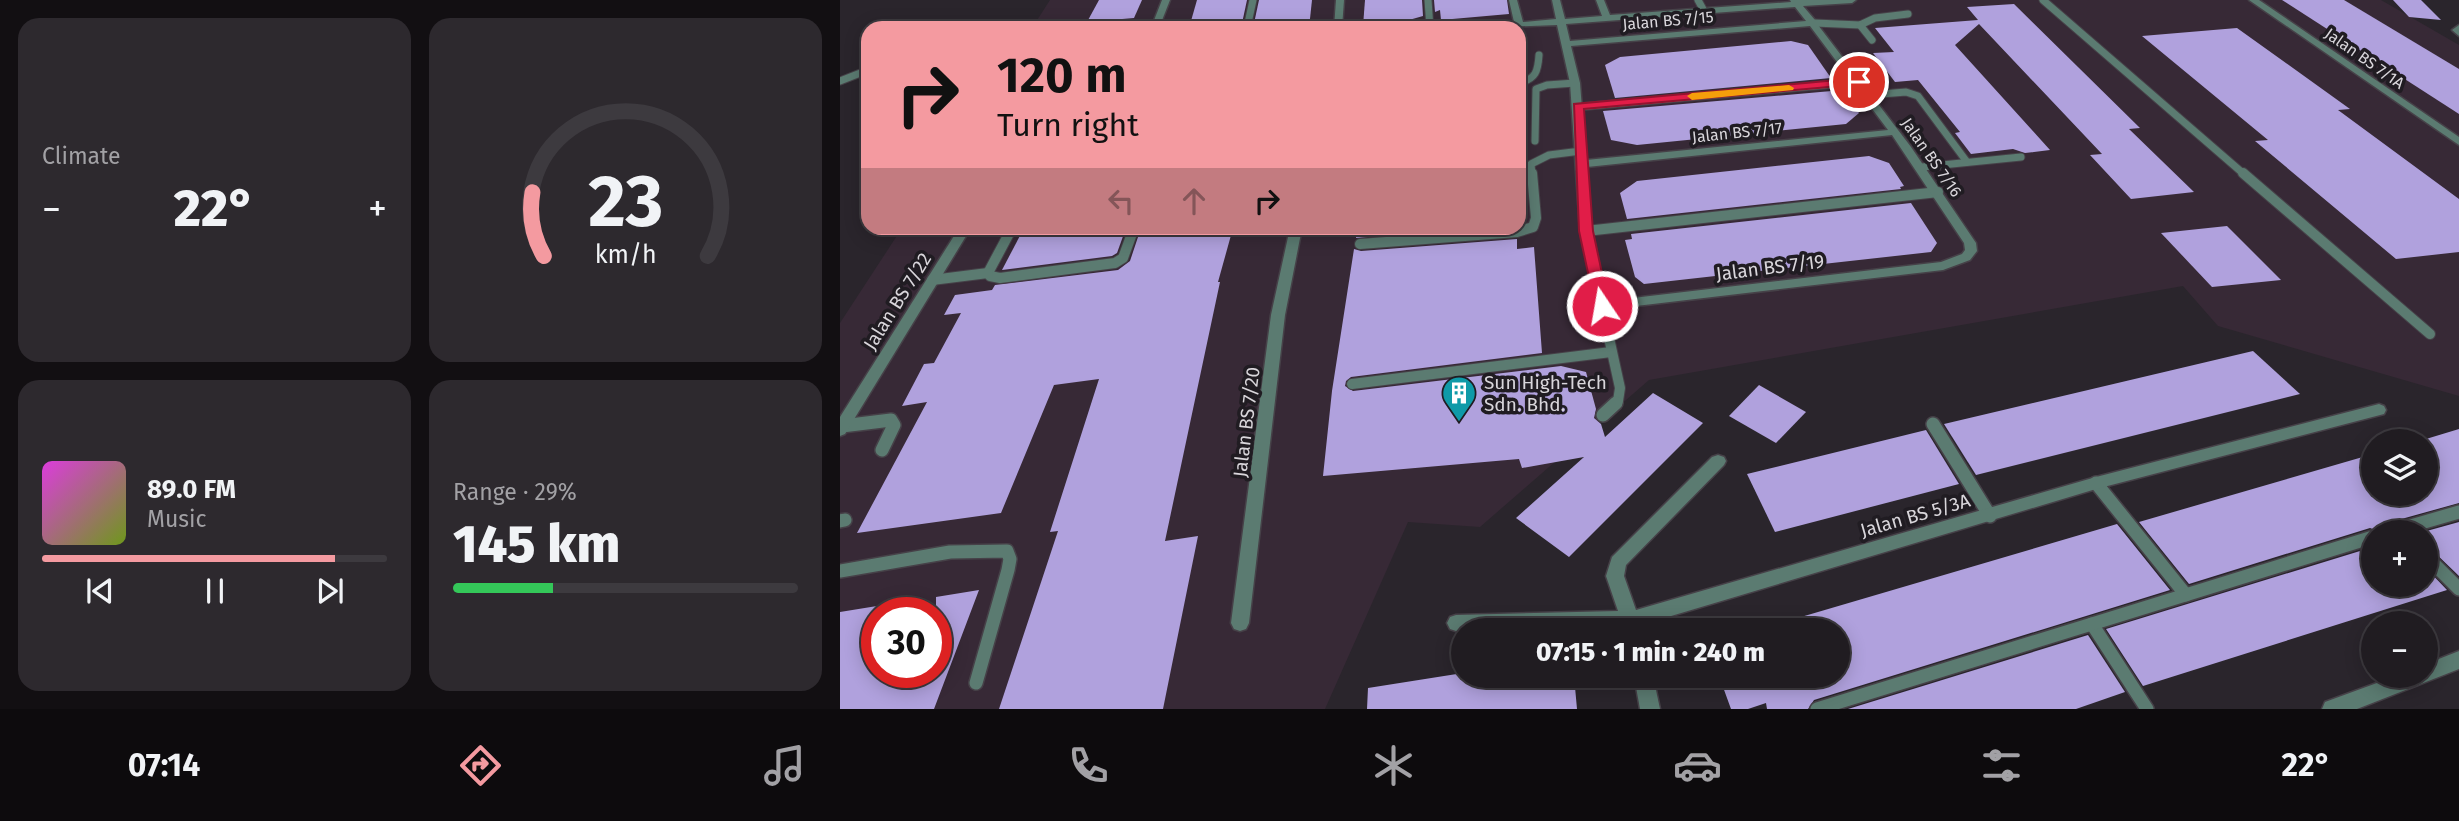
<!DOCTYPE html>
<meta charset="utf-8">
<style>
:root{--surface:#201c21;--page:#2d292e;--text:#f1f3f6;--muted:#a2a1a5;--line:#3d3a3f;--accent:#f49aa0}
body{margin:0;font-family:"Fira Sans",sans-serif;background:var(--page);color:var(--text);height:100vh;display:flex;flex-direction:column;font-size:26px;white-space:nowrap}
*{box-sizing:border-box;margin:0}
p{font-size:23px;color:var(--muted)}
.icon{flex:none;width:38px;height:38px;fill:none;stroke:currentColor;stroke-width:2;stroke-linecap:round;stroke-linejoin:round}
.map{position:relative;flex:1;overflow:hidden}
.details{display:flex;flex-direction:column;gap:18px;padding:18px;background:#120f12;width:840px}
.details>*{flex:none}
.top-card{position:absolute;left:21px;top:21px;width:665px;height:214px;border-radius:21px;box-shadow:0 4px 18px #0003,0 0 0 2px var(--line);background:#f49aa0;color:#111;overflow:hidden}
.tools{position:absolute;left:1521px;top:429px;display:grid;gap:14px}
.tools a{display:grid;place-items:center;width:77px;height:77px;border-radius:50%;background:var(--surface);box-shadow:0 4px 18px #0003,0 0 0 2px var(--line);font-size:35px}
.speed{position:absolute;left:21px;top:597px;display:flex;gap:14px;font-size:35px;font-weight:700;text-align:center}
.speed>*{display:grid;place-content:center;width:91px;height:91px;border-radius:50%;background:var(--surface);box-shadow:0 4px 18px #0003,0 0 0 2px var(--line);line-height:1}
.speed .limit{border:10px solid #d22;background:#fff;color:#111}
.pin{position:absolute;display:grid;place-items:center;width:60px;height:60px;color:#fff;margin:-30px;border:4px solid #fff;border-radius:50%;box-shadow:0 2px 7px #0007}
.me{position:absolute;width:77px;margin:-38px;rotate:348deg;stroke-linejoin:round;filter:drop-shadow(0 0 5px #0008)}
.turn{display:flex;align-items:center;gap:24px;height:147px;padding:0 21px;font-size:32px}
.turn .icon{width:91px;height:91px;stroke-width:2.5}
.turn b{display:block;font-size:49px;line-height:60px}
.lanes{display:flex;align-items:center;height:66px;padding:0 21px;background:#0003;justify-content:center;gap:35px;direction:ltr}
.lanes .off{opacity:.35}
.big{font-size:52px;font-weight:800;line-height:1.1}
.details .widget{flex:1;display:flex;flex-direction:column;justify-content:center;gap:10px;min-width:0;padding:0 24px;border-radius:21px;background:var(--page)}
.details .dial{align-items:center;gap:0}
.dial svg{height:182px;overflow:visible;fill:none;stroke:var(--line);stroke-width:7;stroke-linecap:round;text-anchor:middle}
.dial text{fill:var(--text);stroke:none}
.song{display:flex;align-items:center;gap:21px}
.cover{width:84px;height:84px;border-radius:10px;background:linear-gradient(135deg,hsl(300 70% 55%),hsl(80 70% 35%))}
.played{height:7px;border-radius:4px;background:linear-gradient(90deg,var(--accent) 85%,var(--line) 85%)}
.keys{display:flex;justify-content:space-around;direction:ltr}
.heat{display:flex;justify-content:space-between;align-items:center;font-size:38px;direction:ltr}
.charge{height:10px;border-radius:5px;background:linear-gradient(90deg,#34c759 29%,var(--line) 0)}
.details .tiles{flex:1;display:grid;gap:18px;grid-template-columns:repeat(2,1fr)}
.trip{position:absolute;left:611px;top:618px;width:399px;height:70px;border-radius:35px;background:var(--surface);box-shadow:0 4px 18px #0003,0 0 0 2px var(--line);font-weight:800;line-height:70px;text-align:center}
.dock{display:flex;height:112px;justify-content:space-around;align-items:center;background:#0d0b0d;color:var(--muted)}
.dock .icon{width:49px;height:49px}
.dock .current{color:var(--accent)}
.dock b{font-size:32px;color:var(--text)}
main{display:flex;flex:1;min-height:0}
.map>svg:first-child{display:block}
.industrial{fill:#372936;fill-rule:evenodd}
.building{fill:#b0a1dd}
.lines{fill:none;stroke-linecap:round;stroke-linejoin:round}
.service-far2-casing{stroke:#464148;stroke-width:9}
.service-far1-casing{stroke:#464148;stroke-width:12}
.service-casing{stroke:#464148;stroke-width:16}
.minor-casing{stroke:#464148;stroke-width:3}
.service-far2{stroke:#5b7b71;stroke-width:7}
.service-far1{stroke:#5b7b71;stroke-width:10}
.service{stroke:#5b7b71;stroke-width:13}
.minor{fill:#5b7b71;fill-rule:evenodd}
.route{fill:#e11d48;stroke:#92132f;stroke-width:2}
.slow{fill:#f59e0b}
.labels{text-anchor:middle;stroke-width:7;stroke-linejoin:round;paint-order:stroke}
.far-street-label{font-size:16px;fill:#d9d6db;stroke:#201c22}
.street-label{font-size:19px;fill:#d9d6db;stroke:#201c22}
.poi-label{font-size:19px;fill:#d9d6db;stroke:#201c22;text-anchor:start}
</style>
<main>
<section class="details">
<div class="tiles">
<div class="widget"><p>Climate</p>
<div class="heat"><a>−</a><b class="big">22°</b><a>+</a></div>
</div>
<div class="widget dial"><svg viewBox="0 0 100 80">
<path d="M14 69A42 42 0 1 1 86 69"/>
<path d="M14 69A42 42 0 0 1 9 41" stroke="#f49aa0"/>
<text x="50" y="56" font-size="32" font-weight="700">23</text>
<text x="50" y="72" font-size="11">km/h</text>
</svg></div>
<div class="widget">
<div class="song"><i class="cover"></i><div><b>89.0 FM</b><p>Music</p></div></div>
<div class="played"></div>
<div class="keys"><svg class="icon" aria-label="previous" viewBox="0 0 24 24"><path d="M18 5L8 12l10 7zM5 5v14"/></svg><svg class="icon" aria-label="pause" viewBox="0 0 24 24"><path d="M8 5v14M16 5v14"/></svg><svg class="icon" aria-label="next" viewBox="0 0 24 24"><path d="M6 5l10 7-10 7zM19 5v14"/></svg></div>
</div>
<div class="widget"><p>Range · 29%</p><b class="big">145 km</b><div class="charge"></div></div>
</div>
</section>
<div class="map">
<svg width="1619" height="709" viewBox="0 0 1619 709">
<rect width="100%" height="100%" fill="#2a252c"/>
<path class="industrial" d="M210,0H1541L1619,45V396L1378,326L1343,286L809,380L640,527L568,522L485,709H0V323L62,228H679V28H192ZM37,612H96V672H37Z"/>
<g class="building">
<polygon points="259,0 302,0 294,18 247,22"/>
<polygon points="357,0 407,0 401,28 349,28"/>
<polygon points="419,0 472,0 469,28 413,28"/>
<polygon points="525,0 582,0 583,16 562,22 523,26"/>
<polygon points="594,0 667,0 669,14 601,20 600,10 595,12"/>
<polygon points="1442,0 1504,0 1619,69 1619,114"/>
<polygon points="1553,0 1581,0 1601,20 1569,17"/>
<polygon points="1174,4 1300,128 1289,129 1354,192 1291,199 1250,155 1262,154 1139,24 1115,45 1210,150 1185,153 1173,149 1131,154 1115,133 1120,132 1078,80 1055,82 1033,53 1054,52 1035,28 1138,20 1127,7"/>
<polygon points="1397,28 1510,109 1498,110 1619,199 1619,252 1556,259 1415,141 1428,140 1302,36"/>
<polygon points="951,41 968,45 991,78 775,98 765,65 780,57"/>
<polygon points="1003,90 1019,113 1006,124 797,145 771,140 763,111"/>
<polygon points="1029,156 1049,163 1064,186 1060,187 1061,189 787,219 780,193 797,181"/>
<polygon points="1071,203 1097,243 1091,252 804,284 795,277 785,240 792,239 791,234"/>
<polygon points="1387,226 1441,280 1372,287 1321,233"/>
<polygon points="184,228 286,228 277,253 272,256 162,270"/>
<polygon points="301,228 393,228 378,282 380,282 325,541 358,536 323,709 159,709 218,531 210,532 259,379 214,385 161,513 17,533 87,402 62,406 84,364 94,363 121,313 104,315 115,295 152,290 155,285 278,270 290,261"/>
<polygon points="517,228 638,228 516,238"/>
<polygon points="677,239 677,249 694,247 702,353 511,377 506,381 505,386 513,391 721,366 746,372 756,409 754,418 761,424 765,437 813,393 863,423 729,557 676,518 744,457 682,468 679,459 483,476 492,391 514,249 521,251"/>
<polygon points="1413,351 1460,394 1136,475 1104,424"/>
<polygon points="919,385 966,412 936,443 889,416"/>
<polygon points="1619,429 1619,503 1547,523 1541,532 1530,528 1349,584 1299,522 1533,454 1533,494 1586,494 1586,439"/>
<polygon points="1086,430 1119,484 935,532 907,474"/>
<polygon points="1619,522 1619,576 1592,550 1586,547 1586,532 1583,532"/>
<polygon points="1277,524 1330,590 974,700 968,709 927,709 926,703 908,709 891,709 879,676 998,676 998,630 935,630 934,625"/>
<polygon points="1533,547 1533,584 1586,584 1586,568 1607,590 1303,686 1266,629"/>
<polygon points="139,590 94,709 0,709 0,612 37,606 37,672 96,672 96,597"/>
<polygon points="1248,635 1285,692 1236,709 1008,709"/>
<polygon points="623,673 623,676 734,676 737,709 527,709 528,688"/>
</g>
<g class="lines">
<g class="service-far2-casing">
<g id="service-far2">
<polyline points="588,0 590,28"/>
<polyline points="858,0 864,11"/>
<polyline points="1203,0 1405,175"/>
<polyline points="975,23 1020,25 1035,18 1068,14"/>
<polyline points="1020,25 1032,40"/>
<polyline points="407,28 413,0"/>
<polyline points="0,81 28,70"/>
<path d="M679,83C696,79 698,71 699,55"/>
<polyline points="1029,95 1066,92 1078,96 1127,162"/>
<polyline points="738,107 1019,82"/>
<polyline points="695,141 696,89 707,85 735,83"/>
<polyline points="1082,167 1181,157"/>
<polyline points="692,175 691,164 709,155 741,151"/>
</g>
</g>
<g class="service-far1-casing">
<g id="service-far1">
<polyline points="1403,173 1590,334"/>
<polyline points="172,228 148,273 150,276 160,278 275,263 283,258 294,228"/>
<polyline points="746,231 1098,192"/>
<polyline points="520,244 677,232 693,227 696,218 692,173"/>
<polyline points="92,280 148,273"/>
<polyline points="762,306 780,388 778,401 774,405"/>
<polyline points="512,384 771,352"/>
</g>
</g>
<g class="service-casing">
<g id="service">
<polyline points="763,415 776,403"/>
<polyline points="1093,424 1150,516"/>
<polyline points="2,426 51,420 54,425 42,450"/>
<polyline points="1256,483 1346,595"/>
<polyline points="0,521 5,520"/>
<polyline points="1550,532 1619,512"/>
<polyline points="1586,556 1619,589"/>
<polyline points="0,571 110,552 167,551 170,559 168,570 136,683"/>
<polyline points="1252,624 1307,709"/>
<polyline points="977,709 1533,537"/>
</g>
</g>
<g class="minor-casing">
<g id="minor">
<polygon points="322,0 330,0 319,28 311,28"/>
<polygon points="496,0 504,0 502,28 494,28"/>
<path d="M669,0H677L683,22L716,19L712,0H720L725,19L762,16L756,0H764L770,15L951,2L950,0H1016L1012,3L963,6L975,20L978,21V25L1071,147L1136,243L1137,251L1130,260L1103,270L762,310L757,309L740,231L730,83L717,25L631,28L635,25L674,22ZM955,7L966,21L730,41L726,24ZM970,26L1048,130L746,160L740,83L731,46ZM1052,135L1124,243L1125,250L1122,254L1101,262L767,301L752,231L747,167Z"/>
<polygon points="1409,0 1419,0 1619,137 1619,145"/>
<polygon points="1619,25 1619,36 1612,30"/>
<polygon points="119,228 131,228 5,434 0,436 0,417"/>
<polygon points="450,228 462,228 445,315 409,623 406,629 400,631 394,629 391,623 431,315"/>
<polygon points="1539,404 1544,406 1546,410 1544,414 1256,489 801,625 803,630 785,630 784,628 616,631 610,629 607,623 610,617 616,615 778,611 766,576 772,557 872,457 878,455 884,457 886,461 884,465 786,565 784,576 796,610 1256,477"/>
<polygon points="1619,651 1619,669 1517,709 1482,709 1485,702 1556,676 1586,676 1586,664"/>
<polygon points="794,676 813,676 820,709 800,709"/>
</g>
</g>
<use href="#service-far2" class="service-far2"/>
<use href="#service-far1" class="service-far1"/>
<use href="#service" class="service"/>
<use href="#minor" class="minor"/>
</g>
<polygon class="route" points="1019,78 1023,79 1023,84 744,109 753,231 769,306 767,310 756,310 739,231 734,104"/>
<polygon class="slow" points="949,85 954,88 953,90 852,100 847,96 852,93"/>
<defs>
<g id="building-pin" transform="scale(1.75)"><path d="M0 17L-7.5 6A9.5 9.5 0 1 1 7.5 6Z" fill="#0f9aa8" stroke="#201c22"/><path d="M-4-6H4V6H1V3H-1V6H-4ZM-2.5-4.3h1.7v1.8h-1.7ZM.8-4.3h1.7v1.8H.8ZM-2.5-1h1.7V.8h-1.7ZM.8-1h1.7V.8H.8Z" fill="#fff"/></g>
</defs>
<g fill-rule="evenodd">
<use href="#building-pin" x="619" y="393"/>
</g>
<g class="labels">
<g class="far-street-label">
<text transform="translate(828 20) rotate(-5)" y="6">Jalan BS 7/15</text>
<text transform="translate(1525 58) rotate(35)" y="6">Jalan BS 7/1A</text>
<text transform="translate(897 132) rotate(-6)" y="6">Jalan BS 7/17</text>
<text transform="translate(1092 157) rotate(55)" y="6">Jalan BS 7/16</text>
</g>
<g class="street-label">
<text transform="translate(930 267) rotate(-7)" y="7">Jalan BS 7/19</text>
<text transform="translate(57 301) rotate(-58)" y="7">Jalan BS 7/22</text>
<text transform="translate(406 422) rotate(-83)" y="7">Jalan BS 7/20</text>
<text transform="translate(1075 515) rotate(-16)" y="7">Jalan BS 5/3A</text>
</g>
<g class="poi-label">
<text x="644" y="389">Sun High-Tech<tspan x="644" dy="22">Sdn. Bhd.</tspan></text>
</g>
</g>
</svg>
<div class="tools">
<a><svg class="icon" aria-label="layers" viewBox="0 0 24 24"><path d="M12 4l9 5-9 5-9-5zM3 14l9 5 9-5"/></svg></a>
<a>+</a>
<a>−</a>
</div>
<div class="speed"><div class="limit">30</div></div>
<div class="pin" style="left:1019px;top:82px;background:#d93025"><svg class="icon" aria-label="arrive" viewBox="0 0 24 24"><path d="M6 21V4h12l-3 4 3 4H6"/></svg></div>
<svg class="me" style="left:762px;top:306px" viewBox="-20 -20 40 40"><circle r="17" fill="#e11d48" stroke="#fff" stroke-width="3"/><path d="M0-11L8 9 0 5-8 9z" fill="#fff"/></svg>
<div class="trip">07:15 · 1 min · 240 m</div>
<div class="top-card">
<div class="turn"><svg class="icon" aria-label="right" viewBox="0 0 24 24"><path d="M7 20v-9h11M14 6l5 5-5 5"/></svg><div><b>120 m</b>Turn right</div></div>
<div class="lanes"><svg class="icon off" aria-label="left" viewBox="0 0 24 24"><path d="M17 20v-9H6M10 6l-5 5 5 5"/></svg><svg class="icon off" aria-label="ahead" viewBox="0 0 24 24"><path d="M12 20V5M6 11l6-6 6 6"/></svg><svg class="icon" aria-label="right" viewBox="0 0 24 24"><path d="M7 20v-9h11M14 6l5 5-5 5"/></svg></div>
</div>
</div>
</main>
<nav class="dock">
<b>07:14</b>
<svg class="icon current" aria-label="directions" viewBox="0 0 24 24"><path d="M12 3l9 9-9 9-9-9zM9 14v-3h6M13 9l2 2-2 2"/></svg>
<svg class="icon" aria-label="music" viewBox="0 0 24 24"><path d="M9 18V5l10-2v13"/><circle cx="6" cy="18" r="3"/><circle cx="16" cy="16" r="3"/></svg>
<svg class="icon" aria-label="phone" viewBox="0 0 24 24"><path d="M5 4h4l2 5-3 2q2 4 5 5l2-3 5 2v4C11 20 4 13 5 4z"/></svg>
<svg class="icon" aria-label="climate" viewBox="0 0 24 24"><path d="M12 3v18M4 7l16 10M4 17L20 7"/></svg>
<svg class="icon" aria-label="car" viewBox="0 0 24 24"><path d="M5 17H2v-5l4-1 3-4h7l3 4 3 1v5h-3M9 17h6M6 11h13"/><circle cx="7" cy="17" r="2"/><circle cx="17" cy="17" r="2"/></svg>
<svg class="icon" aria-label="filters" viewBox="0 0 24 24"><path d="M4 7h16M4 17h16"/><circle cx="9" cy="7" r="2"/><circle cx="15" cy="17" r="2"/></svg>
<b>22°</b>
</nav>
